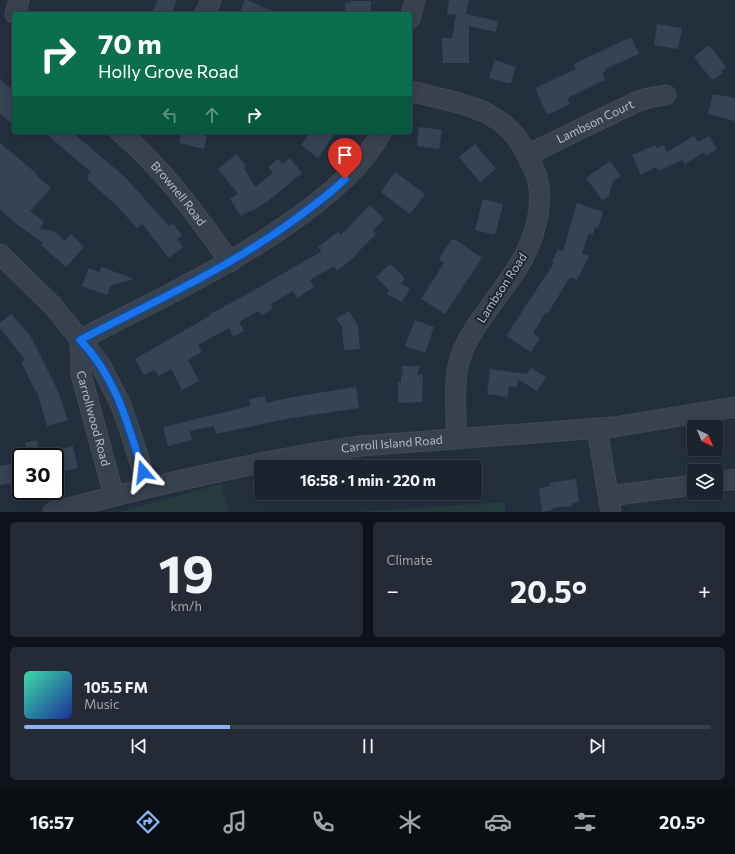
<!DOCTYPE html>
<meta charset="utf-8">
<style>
:root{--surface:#1b232e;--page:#242b36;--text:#f1f3f6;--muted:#a0a4aa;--line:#39404a;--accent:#8ab4f8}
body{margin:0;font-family:Commissioner,sans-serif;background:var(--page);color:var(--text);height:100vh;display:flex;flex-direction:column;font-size:15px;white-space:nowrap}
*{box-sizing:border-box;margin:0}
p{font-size:13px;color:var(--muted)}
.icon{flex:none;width:22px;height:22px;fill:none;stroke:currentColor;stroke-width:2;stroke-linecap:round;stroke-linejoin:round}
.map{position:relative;height:512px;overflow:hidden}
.side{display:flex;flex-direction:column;gap:10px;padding:10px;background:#0f1319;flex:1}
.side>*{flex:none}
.banner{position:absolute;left:12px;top:12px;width:400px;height:122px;border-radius:4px;box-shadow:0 2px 10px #0003,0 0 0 1px var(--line);background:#0b6e4f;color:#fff;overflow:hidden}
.needle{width:26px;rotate:136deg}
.buttons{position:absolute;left:687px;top:420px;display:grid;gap:8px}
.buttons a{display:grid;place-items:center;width:36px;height:36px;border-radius:4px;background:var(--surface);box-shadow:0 2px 10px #0003,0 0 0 1px var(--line);font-size:20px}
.speed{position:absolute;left:12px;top:448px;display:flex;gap:8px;font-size:20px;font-weight:700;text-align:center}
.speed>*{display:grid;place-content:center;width:52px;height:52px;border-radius:50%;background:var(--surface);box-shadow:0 2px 10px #0003,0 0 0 1px var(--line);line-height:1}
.speed .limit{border:2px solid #111;border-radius:6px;background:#fff;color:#111}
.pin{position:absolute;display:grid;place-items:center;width:34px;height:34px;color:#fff;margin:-41px -17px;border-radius:50% 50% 50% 0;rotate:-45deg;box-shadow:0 0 4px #0007}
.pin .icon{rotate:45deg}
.me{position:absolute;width:44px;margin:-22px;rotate:343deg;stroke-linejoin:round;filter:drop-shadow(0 0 3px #0008)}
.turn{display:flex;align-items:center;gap:14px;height:84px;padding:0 20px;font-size:18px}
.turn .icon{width:52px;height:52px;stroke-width:2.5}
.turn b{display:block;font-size:28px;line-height:34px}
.lanes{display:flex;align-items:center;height:38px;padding:0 20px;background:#0003;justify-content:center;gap:20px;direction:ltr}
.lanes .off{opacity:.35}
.big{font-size:30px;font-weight:700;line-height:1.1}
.side .widget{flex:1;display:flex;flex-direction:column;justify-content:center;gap:6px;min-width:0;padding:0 14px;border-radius:6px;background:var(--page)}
.side .dial{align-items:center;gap:0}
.dial b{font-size:52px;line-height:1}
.song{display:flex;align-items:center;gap:12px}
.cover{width:48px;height:48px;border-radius:6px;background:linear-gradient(135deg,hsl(160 70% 55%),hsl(230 70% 35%))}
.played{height:4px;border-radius:2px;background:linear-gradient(90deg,var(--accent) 30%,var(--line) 30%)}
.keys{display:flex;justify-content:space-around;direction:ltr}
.heat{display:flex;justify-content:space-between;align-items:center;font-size:22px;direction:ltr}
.side .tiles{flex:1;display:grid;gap:10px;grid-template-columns:1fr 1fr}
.widget:last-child{grid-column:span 2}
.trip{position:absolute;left:254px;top:460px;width:228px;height:40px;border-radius:4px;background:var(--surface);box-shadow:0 2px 10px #0003,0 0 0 1px var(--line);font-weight:700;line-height:40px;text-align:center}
.tabs{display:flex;height:64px;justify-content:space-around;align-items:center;background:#0b0e12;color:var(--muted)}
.tabs .icon{width:28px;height:28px}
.tabs .active{color:var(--accent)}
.tabs b{font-size:18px;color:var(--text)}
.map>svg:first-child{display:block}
.green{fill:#263c3f}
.building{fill:#364354}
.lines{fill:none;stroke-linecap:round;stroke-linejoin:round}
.minor-casing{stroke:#414a57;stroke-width:21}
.minor{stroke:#38414e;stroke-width:19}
.route-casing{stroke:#114b97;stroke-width:10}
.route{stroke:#1a73e8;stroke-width:7}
.labels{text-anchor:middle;stroke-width:4;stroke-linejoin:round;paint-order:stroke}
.street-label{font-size:12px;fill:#b4bcc9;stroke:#1d2633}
</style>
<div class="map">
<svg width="735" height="512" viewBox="0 0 735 512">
<rect width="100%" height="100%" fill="#242f3e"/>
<g class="green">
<polygon points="221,484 229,512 119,512"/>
<polygon points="505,502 505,512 358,512"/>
</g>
<g class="building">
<polygon points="158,0 177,0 171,14 151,14"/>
<polygon points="245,0 247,0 279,14 239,14"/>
<polygon points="449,0 469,0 466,14 498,21 496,32 469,26 469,63 443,63 442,38 452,38 456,15 447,14"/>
<polygon points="350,1 371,1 371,14 345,14 345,3 350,3"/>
<polygon points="657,24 682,28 678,49 654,45"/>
<polygon points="631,37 639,54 605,69 606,71 602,73 605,80 567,98 570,104 547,115 535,88 576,69 574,64"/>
<polygon points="709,45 726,67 721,71 723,73 712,80 694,57"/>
<polygon points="495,60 516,67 511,83 506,83 489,78"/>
<polygon points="0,79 14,91 14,125 0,114"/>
<polygon points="713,94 735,98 735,121 708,114"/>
<polygon points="419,127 442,130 439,149 417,146"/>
<polygon points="44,132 72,132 125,177 169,226 173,224 182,235 177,239 183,247 169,258 142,224 137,228 117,206 88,180 88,175 91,172"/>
<polygon points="182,132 201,132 201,134 207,136 204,149 179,143"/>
<polygon points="311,132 336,132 318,158 301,145"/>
<polygon points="694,136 698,142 709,136 717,149 706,156 704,152 685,164 682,160 658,171 656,167 641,175 632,155 655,145 657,148 664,145 667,152"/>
<polygon points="0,143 37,174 36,175 51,188 30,211 44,222 39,229 54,231 65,241 71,234 84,247 66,267 41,245 43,243 11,220 11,219 0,210"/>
<polygon points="475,144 496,169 480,182 459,157"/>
<polygon points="237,154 246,166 244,168 255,187 273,173 268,167 278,159 283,164 290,158 302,173 268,201 252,211 252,210 241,216 230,199 238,194 218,169"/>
<polygon points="610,161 621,176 613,181 609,196 602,200 586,178"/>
<polygon points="395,172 425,194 410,214 381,192"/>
<polygon points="483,199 503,204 495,235 475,230"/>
<polygon points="577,203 603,212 598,228 595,227 593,235 589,233 582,253 589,256 577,280 570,277 548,313 546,312 533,333 540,338 531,352 506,336 554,263 552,262 558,249 563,251"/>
<polygon points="370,205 384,219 373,230 376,234 356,254 357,255 337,271 334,266 310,280 314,287 297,298 293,291 271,304 273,309 262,315 258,311 239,322 244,331 233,337 229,328 198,345 202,352 188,360 199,381 182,390 171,369 159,376 155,370 144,375 135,359 211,315 210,314 244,296 322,251 318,247 338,232 341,235"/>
<polygon points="451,240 456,240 482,258 445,314 421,299 444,263 439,259"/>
<polygon points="390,264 405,278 401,284 410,288 402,302 387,294 389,290 376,277"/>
<polygon points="102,267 134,279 110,286 107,295 82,286 89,268 99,272"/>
<polygon points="349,311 358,326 360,349 344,350 342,327 336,319"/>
<polygon points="11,314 31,337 57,389 68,420 47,426 37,391 36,392 21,362 25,360 0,328 0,323"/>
<polygon points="415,320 434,327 425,353 405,346"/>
<polygon points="402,366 420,366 417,375 423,374 422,402 398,403 398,382 401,382 401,375 403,375"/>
<polygon points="531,368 546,377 537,391 518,379 517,387 509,386 508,397 487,394 490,369 527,374"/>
<polygon points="356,387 359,408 286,419 216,434 214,426 190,431 192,440 168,446 163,427 250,406 249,399 265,396 266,403 293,397"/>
<polygon points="37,440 41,457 28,457 25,443"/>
<polygon points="73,446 78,468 60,472 59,468 55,469 55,450"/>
<polygon points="21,462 21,482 0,485 0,466"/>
<polygon points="576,479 579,502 572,503 573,506 552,508 553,510 542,512 539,488 550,486 549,483"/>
</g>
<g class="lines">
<g class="minor-casing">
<g id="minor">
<polyline points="15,14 19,0"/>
<polyline points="205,14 211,0"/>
<polyline points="410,19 415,0"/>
<path d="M410,91C436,98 464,102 488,114C505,123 519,137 527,155C529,161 534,167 536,174C545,201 536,234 523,258C505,292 472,323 460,358C453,381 456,415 457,439"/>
<path id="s1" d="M120,132C164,169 197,216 230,262"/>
<path id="s2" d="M527,155L636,102L648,98L666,95"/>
<polyline points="0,254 53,306 100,364 120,403 129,428 148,487"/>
<path d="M80,340C155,301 233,265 302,214C332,192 363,166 382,132"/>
<path id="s3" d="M80,340L81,374L114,496"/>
<polyline points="597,429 611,512"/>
<polyline points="716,482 735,479"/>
<polyline points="609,496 694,485"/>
<path id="s4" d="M53,512C154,485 256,461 361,446L614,427L735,407"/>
</g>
</g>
<use href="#minor" class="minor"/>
</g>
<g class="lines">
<g class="route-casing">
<path id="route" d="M143,472C128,424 116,377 80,340C153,302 231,267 298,217C314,205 331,193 345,179"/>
</g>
<use href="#route" class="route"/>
</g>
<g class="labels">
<g class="street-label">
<text dy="4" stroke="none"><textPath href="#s2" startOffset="76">Lambson Court</textPath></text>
<text dy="4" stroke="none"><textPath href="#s1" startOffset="85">Brownell Road</textPath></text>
<text transform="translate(502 288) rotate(-57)" y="4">Lambson Road</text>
<text dy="4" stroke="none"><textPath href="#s3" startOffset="80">Carrollwood Road</textPath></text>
<text dy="4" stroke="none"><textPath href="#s4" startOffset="346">Carroll Island Road</textPath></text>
</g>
</g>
</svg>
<div class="buttons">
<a><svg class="needle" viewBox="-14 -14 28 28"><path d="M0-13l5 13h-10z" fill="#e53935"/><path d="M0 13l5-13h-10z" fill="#a0a4aa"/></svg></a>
<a><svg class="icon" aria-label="layers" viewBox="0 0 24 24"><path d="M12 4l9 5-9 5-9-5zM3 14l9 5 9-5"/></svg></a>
</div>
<div class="speed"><div class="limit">30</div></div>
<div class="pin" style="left:345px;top:179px;background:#d93025"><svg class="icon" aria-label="arrive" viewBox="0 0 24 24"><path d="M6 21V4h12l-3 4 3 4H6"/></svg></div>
<svg class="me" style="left:143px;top:472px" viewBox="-20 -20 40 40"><path d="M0-17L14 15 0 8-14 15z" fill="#1a73e8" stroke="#fff" stroke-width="4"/></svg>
<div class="trip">16:58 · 1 min · 220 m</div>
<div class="banner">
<div class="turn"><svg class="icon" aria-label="right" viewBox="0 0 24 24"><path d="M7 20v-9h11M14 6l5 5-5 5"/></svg><div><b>70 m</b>Holly Grove Road</div></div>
<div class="lanes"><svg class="icon off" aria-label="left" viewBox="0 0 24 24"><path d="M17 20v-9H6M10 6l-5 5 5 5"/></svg><svg class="icon off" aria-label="ahead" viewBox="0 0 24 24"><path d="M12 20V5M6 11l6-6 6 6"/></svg><svg class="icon" aria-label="right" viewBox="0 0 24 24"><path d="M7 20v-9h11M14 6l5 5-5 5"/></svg></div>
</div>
</div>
<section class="side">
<div class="tiles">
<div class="widget dial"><b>19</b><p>km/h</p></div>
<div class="widget"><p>Climate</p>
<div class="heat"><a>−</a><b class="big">20.5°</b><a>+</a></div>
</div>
<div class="widget">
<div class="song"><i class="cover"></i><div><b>105.5 FM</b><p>Music</p></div></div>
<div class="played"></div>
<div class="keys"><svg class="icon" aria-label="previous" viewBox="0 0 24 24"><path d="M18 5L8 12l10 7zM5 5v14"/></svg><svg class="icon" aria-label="pause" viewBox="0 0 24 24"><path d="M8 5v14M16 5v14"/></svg><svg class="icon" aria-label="next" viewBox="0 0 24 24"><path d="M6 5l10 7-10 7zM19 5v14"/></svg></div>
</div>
</div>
</section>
<nav class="tabs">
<b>16:57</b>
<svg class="icon active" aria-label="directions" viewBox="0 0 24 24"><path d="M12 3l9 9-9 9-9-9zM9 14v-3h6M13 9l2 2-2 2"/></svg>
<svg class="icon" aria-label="music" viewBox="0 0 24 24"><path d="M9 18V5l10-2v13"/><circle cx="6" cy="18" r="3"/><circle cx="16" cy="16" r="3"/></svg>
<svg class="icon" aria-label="phone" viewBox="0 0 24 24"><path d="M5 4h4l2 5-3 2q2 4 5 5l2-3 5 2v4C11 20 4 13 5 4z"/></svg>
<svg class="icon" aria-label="climate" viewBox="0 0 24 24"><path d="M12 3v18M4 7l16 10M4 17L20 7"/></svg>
<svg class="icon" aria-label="car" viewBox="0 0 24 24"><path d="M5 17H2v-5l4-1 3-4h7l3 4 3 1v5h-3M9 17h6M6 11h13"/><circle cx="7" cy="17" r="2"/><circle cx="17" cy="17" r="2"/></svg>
<svg class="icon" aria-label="filters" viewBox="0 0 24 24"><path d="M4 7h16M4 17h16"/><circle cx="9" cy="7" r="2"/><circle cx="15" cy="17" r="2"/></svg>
<b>20.5°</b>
</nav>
